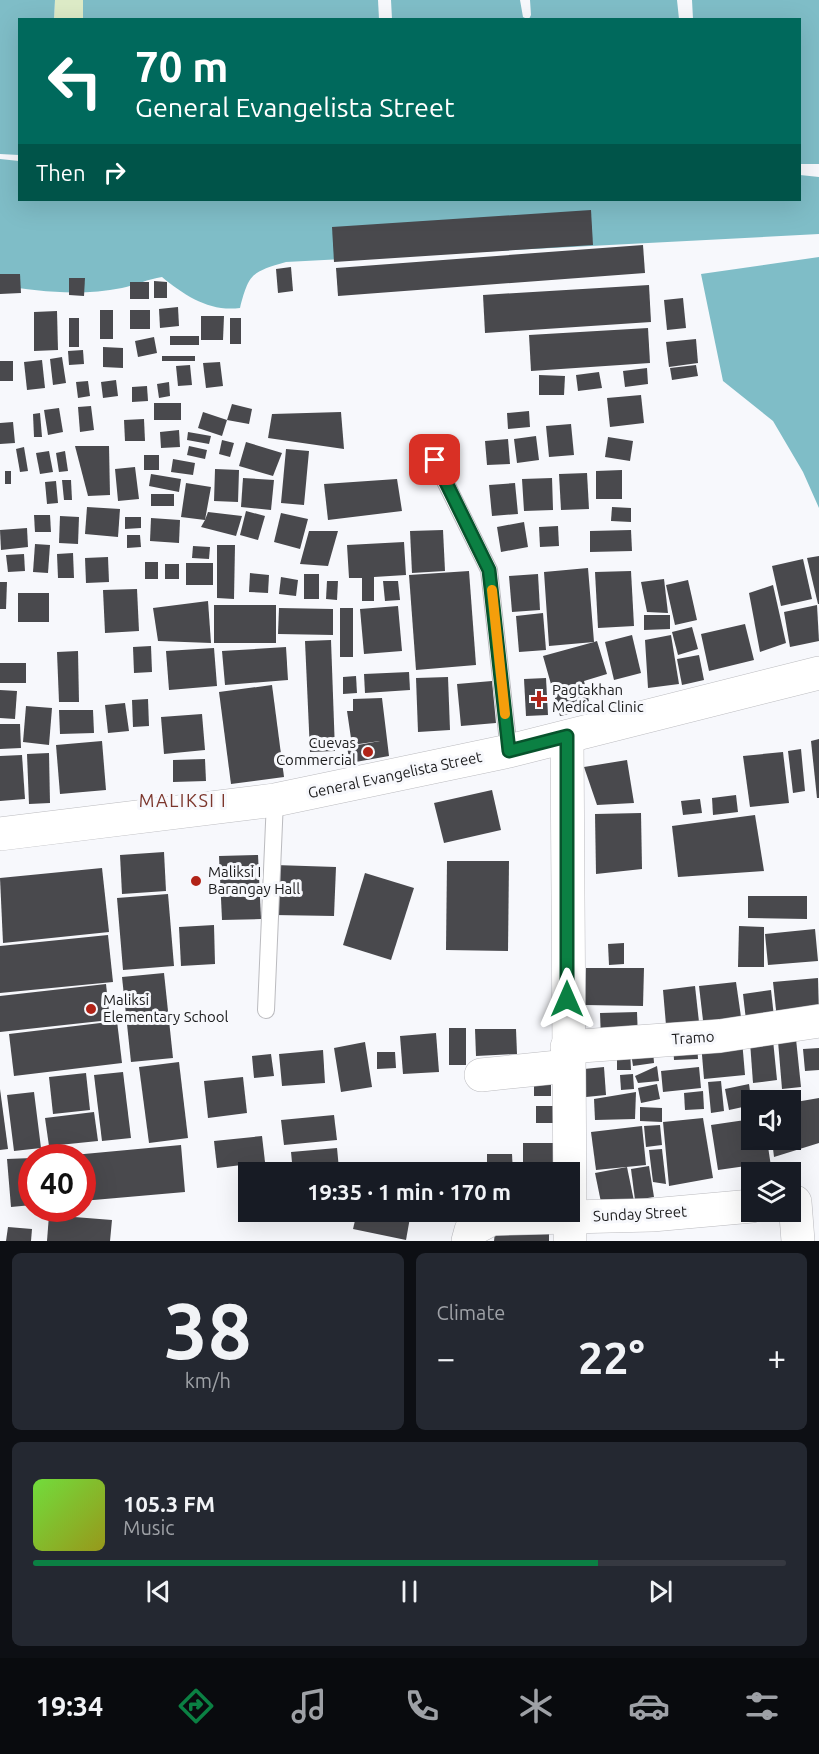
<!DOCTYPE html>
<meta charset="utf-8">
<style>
:root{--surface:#171b24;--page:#242831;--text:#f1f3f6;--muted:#9ea1a6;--line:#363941;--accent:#0b8043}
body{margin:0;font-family:Ubuntu,sans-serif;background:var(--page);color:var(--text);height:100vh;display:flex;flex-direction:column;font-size:22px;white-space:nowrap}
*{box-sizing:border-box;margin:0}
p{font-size:20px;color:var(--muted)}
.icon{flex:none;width:33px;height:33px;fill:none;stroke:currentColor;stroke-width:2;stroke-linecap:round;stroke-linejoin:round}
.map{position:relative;height:1241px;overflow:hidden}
.panel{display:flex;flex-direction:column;gap:12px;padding:12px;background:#0d0f14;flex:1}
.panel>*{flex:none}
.hud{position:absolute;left:18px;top:18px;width:783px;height:183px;border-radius:0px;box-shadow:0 6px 24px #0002;background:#00695c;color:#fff;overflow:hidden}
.tools{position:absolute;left:741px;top:1090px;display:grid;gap:12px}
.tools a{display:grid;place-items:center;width:60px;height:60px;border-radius:0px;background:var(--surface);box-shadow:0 6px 24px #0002;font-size:30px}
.speed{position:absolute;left:18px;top:1144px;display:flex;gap:12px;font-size:30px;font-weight:700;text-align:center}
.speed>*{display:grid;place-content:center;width:78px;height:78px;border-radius:50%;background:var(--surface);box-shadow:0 6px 24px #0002;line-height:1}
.speed .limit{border:9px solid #d22;background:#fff;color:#111}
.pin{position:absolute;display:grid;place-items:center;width:51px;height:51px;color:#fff;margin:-26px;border-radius:12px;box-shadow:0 3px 9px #0006}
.me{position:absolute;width:66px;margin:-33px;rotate:0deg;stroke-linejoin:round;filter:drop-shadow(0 0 4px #0008)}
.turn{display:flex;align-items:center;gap:21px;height:126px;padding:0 18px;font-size:27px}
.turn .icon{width:78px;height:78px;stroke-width:2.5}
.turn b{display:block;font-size:42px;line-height:51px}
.then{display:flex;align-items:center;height:57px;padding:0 18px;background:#0003;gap:12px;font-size:22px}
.big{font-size:45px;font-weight:700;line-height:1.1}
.panel .tile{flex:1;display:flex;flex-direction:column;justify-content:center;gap:9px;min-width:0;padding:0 21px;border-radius:9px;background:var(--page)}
.panel .dial{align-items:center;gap:0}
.dial b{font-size:78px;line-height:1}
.song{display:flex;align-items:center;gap:18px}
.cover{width:72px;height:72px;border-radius:9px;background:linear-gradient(135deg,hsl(100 70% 55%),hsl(60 70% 35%))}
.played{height:6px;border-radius:3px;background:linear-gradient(90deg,var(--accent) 75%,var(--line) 75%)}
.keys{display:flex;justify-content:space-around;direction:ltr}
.heat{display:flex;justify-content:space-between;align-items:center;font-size:33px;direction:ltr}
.panel .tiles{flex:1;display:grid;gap:12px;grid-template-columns:1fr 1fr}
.tile:last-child{grid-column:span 2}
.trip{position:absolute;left:238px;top:1162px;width:342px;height:60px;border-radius:0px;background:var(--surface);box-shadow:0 6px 24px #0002;font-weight:700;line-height:60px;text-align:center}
.dock{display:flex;height:96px;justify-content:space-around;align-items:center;background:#090b0e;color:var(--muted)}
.dock .icon{width:42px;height:42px}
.dock .active{color:var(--accent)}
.dock b{font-size:27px;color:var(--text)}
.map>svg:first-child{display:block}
.green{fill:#ddebc7}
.water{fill:#7fbdc7}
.building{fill:#49494d}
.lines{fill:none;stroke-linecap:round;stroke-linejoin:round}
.service-casing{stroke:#bbbbbf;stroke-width:18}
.minor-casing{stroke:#bbbbbf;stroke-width:34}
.tertiary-casing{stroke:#bbbbbf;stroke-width:34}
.secondary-casing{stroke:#bbbbbf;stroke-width:34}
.service{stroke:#fff;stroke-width:16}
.minor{stroke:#fff;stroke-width:33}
.tertiary{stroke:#fff;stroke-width:33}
.secondary{stroke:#fff;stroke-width:33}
.route-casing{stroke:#07532c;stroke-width:15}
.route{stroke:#0b8043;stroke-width:10}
.slow{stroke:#f59e0b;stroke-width:10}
.poi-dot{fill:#b12317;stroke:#f7f8fc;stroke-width:2}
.labels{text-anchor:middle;stroke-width:6;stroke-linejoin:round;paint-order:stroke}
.poi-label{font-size:15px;fill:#1c1c1d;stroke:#f7f8fc;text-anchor:start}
.street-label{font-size:15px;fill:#1c1c1d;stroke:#f7f8fc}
.quarter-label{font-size:18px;letter-spacing:1.5px;fill:#7c362c;stroke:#f7f8fc}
</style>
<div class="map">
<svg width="819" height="1241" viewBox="0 0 819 1241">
<rect width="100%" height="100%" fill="#f7f8fc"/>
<polygon class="green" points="55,0 83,0 83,19 54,19"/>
<g class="water">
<polygon points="0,0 55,0 54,19 20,20 19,155 0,154"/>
<polygon points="83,0 378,0 379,19 83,19"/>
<polygon points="391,0 520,0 523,17 527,19 392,19"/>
<polygon points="530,0 677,0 679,19 529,19 531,15"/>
<polygon points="692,0 819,0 819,164 800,164 800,20 693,19"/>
<path d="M0,159L19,161L20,200H800V175L819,177V234L286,262C252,272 249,273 240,308C210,312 185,296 162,277C148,279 136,285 122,288C81,296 40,292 0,285Z"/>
<polygon points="819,257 819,508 803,472 773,421 723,381 701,274"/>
</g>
<g class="building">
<polygon points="591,210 593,245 334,262 332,227"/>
<polygon points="643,245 645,273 338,296 336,268"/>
<polygon points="291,267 293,291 278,293 276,269"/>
<polygon points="0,274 20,274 21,293 0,294"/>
<polygon points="69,278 85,278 84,296 69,295"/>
<polygon points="154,281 167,282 167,298 154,298"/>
<rect x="130" y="282" width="19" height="17"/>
<polygon points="649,285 651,322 485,333 483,295"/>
<polygon points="683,298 686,328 667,330 664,300"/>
<polygon points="178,307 179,326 160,328 159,309"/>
<rect x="100" y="310" width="13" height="29"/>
<rect x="130" y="310" width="20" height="19"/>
<polygon points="57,311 58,350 34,351 34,312"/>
<polygon points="201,316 224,316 223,340 201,340"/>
<rect x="69" y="318" width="10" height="29"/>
<rect x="230" y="318" width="11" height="26"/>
<polygon points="648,328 650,363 531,371 529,335"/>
<rect x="170" y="336" width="29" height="9"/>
<polygon points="154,337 157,353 138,357 135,341"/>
<polygon points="696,339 698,363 669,367 666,342"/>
<polygon points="103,347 123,348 123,368 103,367"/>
<polygon points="83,350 84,364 69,365 68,351"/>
<rect x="162" y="356" width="33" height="5"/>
<polygon points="62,357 66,383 53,385 50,359"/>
<polygon points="42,360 45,388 27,390 24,362"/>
<rect x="0" y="361" width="13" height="20"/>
<polygon points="220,362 223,386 206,388 203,363"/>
<polygon points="190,365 192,385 178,386 176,366"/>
<polygon points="696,365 698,376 672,380 670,368"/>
<polygon points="647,368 648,384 625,387 623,371"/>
<polygon points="599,372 602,388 578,391 576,375"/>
<polygon points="539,375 565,376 564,395 539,395"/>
<polygon points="116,380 118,396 103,398 101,382"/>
<polygon points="88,381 90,396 78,398 76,382"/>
<polygon points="169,382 170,396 159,398 157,384"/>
<polygon points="147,386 148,401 132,402 132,387"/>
<polygon points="641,395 644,423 610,427 607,398"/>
<rect x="154" y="403" width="27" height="17"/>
<polygon points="232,404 252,409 249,424 227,420"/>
<polygon points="91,406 94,430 80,432 78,407"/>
<polygon points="59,408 63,432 48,435 44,410"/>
<polygon points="529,411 530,427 508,429 507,413"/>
<polygon points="203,412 227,420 222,436 198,428"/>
<polygon points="341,412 344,449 268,438 272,414"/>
<polygon points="40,413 42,437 34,437 33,414"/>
<polygon points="144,419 145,441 125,441 124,420"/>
<polygon points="13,422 15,443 0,444 0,423"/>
<polygon points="571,424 574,455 549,457 546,426"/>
<polygon points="179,430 180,447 161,448 160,432"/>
<polygon points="188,432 211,436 209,444 187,440"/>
<polygon points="536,436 539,460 517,463 514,439"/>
<polygon points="608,437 633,441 630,461 605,457"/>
<polygon points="508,439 510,464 487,465 485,441"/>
<polygon points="222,440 234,443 230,457 219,454"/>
<polygon points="246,442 282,453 273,476 239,466"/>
<polygon points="75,446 109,446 110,495 88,496"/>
<polygon points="189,446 207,450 205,459 187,455"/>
<polygon points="24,447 28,471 20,472 16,449"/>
<polygon points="286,449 309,451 304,505 281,503"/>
<polygon points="49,451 53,472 40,474 36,453"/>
<polygon points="65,451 68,471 59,472 56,453"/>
<rect x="144" y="455" width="15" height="15"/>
<polygon points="173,459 195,463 193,475 171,472"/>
<polygon points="135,467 139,499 118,501 115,469"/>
<polygon points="215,469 239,470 238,502 214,501"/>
<polygon points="622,470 622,499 596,499 596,471"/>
<rect x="5" y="471" width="6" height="13"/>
<polygon points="587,473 589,509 561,510 559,474"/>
<polygon points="151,474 181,479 179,492 149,486"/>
<polygon points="243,478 274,480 271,510 241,507"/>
<polygon points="552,478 553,510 524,511 522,479"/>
<polygon points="397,479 402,511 328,520 324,484"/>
<polygon points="62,480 71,480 72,500 64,500"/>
<polygon points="56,481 58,503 47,504 45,482"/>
<polygon points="186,483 211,487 205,520 208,512 242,516 236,536 201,527 205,520 181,517"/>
<polygon points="515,483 518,514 492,516 489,485"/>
<rect x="151" y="494" width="23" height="12"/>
<polygon points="87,507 120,509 118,537 85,534"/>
<polygon points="612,507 631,508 631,522 611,521"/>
<polygon points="246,511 265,516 258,540 240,535"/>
<polygon points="281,513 308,519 300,549 274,542"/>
<polygon points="34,515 50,515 51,532 35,532"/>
<polygon points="60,516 79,517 78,544 59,543"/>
<polygon points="125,517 141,517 141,528 125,529"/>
<polygon points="151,518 180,520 179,543 150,541"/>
<polygon points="524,522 528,547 501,552 497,527"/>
<polygon points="558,526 559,546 540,547 539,527"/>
<polygon points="27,528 28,547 1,550 0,530"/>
<polygon points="443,530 445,571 412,573 410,531"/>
<polygon points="631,530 632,551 590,552 590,531"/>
<polygon points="309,531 338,531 328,566 300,564"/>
<polygon points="127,535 140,535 141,547 127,548"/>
<polygon points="404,542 406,575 374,577 374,601 362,601 362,578 349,578 347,545"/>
<polygon points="35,544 50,545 48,573 33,572"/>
<polygon points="217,545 235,545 234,599 217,598"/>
<polygon points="193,546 210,547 209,559 192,558"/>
<polygon points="73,553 74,578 58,578 57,554"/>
<polygon points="24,554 25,571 8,572 6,555"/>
<polygon points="819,556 819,604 818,604 807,558"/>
<polygon points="108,557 109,582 86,583 85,558"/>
<polygon points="803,559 812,599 781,606 772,566"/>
<rect x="145" y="562" width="13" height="17"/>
<rect x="186" y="563" width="27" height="22"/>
<rect x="165" y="564" width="14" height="15"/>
<polygon points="588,568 594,642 597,641 607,674 584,681 591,709 560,716 543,656 594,642 549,646 544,572"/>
<polygon points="469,571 476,665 416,670 409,575"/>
<polygon points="631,571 634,626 598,628 595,572"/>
<polygon points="250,573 269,575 268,593 249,592"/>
<rect x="304" y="574" width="15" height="25"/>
<polygon points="538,574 540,610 512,612 509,576"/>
<polygon points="281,577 298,580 296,596 279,594"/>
<polygon points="664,579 668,613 647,612 641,582"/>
<polygon points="688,580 697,620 675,625 666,585"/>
<polygon points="327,581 338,581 337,600 326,599"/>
<polygon points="383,581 398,581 400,600 385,601"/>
<polygon points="0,582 7,582 6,609 0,609"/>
<polygon points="773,585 786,643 760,652 749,593"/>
<polygon points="137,589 139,631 105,633 103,590"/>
<rect x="18" y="593" width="31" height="29"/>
<polygon points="208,601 211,643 158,641 153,608"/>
<rect x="214" y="605" width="62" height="38"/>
<polygon points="817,605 819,641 790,647 784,612"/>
<polygon points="398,606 402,651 364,654 360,609"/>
<polygon points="279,608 333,609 333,635 278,634"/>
<rect x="340" y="608" width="13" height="49"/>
<polygon points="543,613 546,650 519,652 516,616"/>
<polygon points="644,615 670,615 670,629 644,630"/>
<polygon points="745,624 754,660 709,671 701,634"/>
<polygon points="692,627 698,649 678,655 672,632"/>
<polygon points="632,635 641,673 614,680 605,642"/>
<polygon points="671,635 679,684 648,688 645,640"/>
<polygon points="331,640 335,751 310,752 305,641"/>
<polygon points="151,646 152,672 134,673 133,647"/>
<polygon points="286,647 288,680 225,685 222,651"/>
<polygon points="214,648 217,686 169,690 166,651"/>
<polygon points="78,651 79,702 59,702 57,652"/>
<polygon points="699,655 704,680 682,685 677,659"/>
<rect x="0" y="663" width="26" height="20"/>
<polygon points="409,672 410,690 365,693 364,674"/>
<polygon points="356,676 357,693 343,694 343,677"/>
<polygon points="448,677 450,730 418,732 416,678"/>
<polygon points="546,678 548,715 526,716 524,679"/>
<polygon points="492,681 496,723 461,726 457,684"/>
<polygon points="272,685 284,777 231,784 219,692"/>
<polygon points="0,690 17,691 15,719 0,718"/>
<polygon points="382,698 389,756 350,763 347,747 380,741 352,745 347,711 353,711 353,699"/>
<polygon points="148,699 149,726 133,727 132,700"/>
<polygon points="125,703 129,731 108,733 105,705"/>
<polygon points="26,706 52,708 49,745 23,742"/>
<polygon points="59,710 93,710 94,733 60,734"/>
<polygon points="202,714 205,750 164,754 161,717"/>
<polygon points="0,724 20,724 21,748 0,749"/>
<polygon points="819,739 819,798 817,798 811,741"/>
<polygon points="102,741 106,790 60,794 56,745"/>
<polygon points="801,749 805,791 793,793 788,751"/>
<polygon points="783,752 789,803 750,807 743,756"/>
<polygon points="49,753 50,803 29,804 27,754"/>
<polygon points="22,755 25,799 0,801 0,756"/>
<polygon points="205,759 206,781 173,782 173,760"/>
<polygon points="627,760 634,803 597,805 584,767"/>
<polygon points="492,790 501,830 444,843 434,803"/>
<polygon points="736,795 738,812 713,815 712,798"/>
<polygon points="700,799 702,813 683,815 681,801"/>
<polygon points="641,813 642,869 596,874 595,814"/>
<polygon points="755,815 764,871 678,877 672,826"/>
<polygon points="164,852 166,891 122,894 120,855"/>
<polygon points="258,855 261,919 222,920 219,856"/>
<polygon points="447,861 509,861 508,951 446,950"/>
<polygon points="275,865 336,867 334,916 274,915"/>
<polygon points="102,868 109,932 3,943 0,878"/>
<polygon points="365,873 414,888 391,960 343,945"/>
<polygon points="168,894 174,966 123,970 117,898"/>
<polygon points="748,896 807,896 807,919 748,918"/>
<polygon points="214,925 215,964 181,966 179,927"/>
<polygon points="739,926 764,927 764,967 738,967"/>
<polygon points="815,929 818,961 768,965 765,934"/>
<polygon points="108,935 113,982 0,993 0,946"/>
<polygon points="624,943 624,964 609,965 608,944"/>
<polygon points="586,968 644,968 643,1006 585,1005"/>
<polygon points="164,973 173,1058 131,1062 122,977"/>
<polygon points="818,978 819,1015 777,1019 773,982"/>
<polygon points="736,982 742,1024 704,1029 699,986"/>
<polygon points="106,984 110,1020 0,1032 0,996"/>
<polygon points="695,986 699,1022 666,1025 663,990"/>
<polygon points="771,990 774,1017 746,1020 743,994"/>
<polygon points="637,1012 638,1038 601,1039 600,1013"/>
<polygon points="117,1021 122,1063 14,1076 9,1034"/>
<rect x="449" y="1028" width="17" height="37"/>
<polygon points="475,1029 516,1029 517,1054 476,1056"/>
<polygon points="436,1033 439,1072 403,1074 400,1036"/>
<polygon points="796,1039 801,1087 782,1089 778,1041"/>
<polygon points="742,1040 745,1075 704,1079 701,1043"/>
<polygon points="773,1040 777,1080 753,1083 750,1042"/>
<polygon points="365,1042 372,1087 341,1092 334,1048"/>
<polygon points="697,1042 698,1059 674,1060 673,1044"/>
<polygon points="819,1048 819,1070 805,1071 803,1049"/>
<polygon points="617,1049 630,1049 631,1070 617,1070"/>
<polygon points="323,1050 325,1083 282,1086 279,1054"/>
<polygon points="653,1050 654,1063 633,1066 631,1053"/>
<polygon points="377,1052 395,1052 396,1068 377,1069"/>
<polygon points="271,1054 274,1076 254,1078 252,1056"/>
<polygon points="179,1062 188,1138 149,1143 139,1067"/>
<polygon points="657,1066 659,1081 638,1083 635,1076"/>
<polygon points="604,1067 606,1095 586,1097 584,1069"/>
<polygon points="699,1067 701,1088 663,1092 661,1071"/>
<polygon points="123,1072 131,1138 102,1141 94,1075"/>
<polygon points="86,1073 90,1110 53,1114 49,1077"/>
<polygon points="633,1074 634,1089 621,1090 620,1075"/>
<polygon points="243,1077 247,1113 208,1118 204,1081"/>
<rect x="534" y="1078" width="17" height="18"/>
<polygon points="721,1081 724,1111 711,1113 708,1082"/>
<polygon points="657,1084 660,1099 641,1103 638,1088"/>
<polygon points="749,1084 752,1105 729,1110 725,1089"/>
<polygon points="0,1089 8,1149 0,1150"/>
<polygon points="703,1091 704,1109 685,1110 684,1093"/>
<polygon points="34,1092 41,1148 14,1151 7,1095"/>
<polygon points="636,1092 635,1119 595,1120 594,1099"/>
<polygon points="819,1098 819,1143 774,1157 772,1140 790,1140 790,1123 793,1123 790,1103"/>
<rect x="536" y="1106" width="18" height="17"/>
<polygon points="640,1107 662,1108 662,1122 640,1121"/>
<polygon points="94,1112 98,1141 49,1146 45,1118"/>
<polygon points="334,1115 337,1140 284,1145 281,1120"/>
<polygon points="703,1118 713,1178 669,1186 663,1122"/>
<polygon points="752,1119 752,1140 767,1140 772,1173 752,1173 752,1178 748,1178 746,1166 718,1170 711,1125"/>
<polygon points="660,1125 662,1145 646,1147 644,1126"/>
<polygon points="642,1126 646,1165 596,1170 591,1132"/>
<polygon points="262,1136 265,1162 217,1168 214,1141"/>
<polygon points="523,1143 554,1143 555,1173 523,1173"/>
<polygon points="181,1145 185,1192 82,1201 82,1158 41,1158"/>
<polygon points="337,1148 339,1169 293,1173 291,1152"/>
<polygon points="662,1149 666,1184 653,1182 649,1150"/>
<polygon points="487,1154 512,1154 513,1173 487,1173"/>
<polygon points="32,1158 32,1205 11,1207 7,1159"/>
<polygon points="649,1166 654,1197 635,1200 631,1169"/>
<polygon points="627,1167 634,1201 602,1207 595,1173"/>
<polygon points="357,1212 411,1212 406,1240 353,1229"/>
<polygon points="49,1215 112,1220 110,1241 47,1241"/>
<polygon points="8,1227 32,1229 31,1241 6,1241"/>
<polygon points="495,1232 549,1233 549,1241 494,1241"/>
</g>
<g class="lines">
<g class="service-casing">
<g id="service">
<polyline points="435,461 489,570 509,751"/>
<polyline points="266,1010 275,800"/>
</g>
</g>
<g class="minor-casing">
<g id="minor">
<polyline points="567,1047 720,1036 819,1021"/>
<polyline points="481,1075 568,1066"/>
<polyline points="795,1202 798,1241"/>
<polyline points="468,1241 471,1230 492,1219 652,1215 752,1206"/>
</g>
</g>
<g class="tertiary-casing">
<g id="tertiary">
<polyline points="567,737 570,1209"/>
<polyline points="570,1241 570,1212"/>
</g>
</g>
<g class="secondary-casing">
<polyline id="secondary" points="0,834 275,800 509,751 819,673"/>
</g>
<use href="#service" class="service"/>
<use href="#minor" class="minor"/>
<use href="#tertiary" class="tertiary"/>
<use href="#secondary" class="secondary"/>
</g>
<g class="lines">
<g class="route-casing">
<polyline id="route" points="435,460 489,570 509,751 567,736 567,999"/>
</g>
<use href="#route" class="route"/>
<polyline class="slow" points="492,590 505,714"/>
</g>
<g class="poi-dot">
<path d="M536 690h6v6h6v6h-6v6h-6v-6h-6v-6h6z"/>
<circle cx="368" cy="752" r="6"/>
<circle cx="196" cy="881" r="6"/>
<circle cx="91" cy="1009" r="6"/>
</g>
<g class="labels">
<g class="poi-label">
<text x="552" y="695">Pagtakhan<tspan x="552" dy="17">Medical Clinic</tspan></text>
<text x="356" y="748" text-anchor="end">Cuevas<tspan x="356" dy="17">Commercial</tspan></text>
<text x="208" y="877">Maliksi I<tspan x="208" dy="17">Barangay Hall</tspan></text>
<text x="103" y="1005">Maliksi<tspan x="103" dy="17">Elementary School</tspan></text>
</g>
<g class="street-label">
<text transform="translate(395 775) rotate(-12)" y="5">General Evangelista Street</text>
<text transform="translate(693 1038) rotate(-4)" y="5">Tramo</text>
<text transform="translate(640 1214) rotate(-3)" y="5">Sunday Street</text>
</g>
<g class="quarter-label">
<text x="183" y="807">MALIKSI I</text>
</g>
</g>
</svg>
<div class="tools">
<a><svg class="icon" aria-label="sound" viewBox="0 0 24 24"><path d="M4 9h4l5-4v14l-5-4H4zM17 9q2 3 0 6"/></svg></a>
<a><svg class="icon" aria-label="layers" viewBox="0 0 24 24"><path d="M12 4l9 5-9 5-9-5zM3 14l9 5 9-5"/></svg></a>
</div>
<div class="speed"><div class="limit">40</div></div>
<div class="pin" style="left:435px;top:460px;background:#d93025"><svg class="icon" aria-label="arrive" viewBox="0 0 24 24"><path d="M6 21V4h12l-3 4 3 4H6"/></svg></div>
<svg class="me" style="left:567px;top:999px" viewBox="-20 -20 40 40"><path d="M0-17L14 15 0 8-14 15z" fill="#0b8043" stroke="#fff" stroke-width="4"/></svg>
<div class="trip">19:35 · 1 min · 170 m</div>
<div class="hud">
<div class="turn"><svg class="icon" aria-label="left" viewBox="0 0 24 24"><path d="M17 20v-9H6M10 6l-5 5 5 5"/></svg><div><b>70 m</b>General Evangelista Street</div></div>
<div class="then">Then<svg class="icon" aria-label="right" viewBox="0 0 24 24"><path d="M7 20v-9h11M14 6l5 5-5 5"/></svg></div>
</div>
</div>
<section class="panel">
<div class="tiles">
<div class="tile dial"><b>38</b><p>km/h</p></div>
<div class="tile"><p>Climate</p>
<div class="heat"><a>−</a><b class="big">22°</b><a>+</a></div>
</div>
<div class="tile">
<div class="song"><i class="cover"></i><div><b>105.3 FM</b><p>Music</p></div></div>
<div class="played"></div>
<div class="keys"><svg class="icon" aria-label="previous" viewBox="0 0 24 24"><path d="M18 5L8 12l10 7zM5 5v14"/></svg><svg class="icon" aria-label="pause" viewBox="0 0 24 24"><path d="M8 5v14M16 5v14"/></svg><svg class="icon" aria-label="next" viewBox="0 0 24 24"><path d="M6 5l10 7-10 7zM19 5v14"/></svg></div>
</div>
</div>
</section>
<nav class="dock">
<b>19:34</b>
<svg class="icon active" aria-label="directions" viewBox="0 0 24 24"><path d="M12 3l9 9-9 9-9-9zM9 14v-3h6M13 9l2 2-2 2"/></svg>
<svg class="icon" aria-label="music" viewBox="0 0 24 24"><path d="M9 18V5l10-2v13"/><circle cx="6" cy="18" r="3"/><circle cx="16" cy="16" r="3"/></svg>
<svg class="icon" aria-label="phone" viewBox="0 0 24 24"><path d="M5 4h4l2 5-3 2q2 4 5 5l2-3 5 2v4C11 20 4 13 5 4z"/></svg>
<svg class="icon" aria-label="climate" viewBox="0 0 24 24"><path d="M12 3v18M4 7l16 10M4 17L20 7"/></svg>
<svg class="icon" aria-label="car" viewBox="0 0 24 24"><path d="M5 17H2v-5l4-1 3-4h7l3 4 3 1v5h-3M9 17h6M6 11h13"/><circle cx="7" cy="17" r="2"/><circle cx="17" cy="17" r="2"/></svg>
<svg class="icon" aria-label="filters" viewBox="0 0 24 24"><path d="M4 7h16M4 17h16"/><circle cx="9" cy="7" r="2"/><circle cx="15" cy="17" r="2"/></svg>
</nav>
